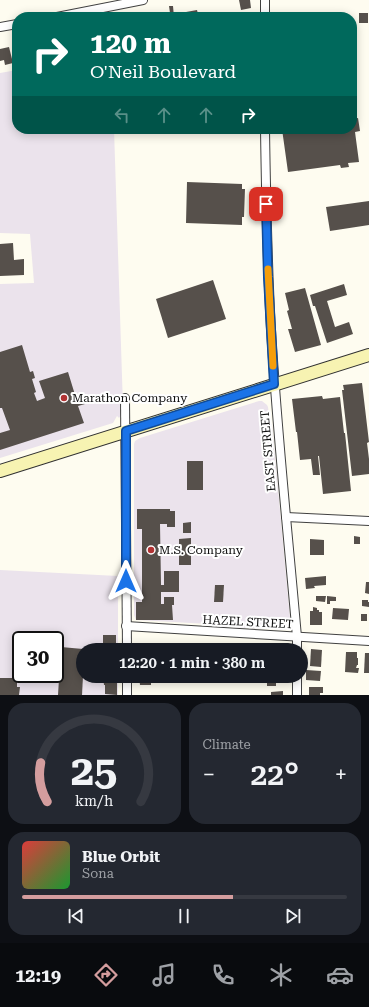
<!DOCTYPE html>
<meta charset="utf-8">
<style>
:root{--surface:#171b24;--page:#242831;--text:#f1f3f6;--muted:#9ea1a6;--line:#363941;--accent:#d49d9e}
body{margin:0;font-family:"Roboto Serif",serif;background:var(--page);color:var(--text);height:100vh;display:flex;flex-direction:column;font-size:15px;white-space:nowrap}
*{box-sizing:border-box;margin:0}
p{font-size:13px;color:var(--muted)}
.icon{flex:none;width:22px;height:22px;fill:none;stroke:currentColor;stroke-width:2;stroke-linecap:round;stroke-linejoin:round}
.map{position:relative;height:695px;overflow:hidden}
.side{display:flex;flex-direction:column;gap:8px;padding:8px;background:#0d0f14;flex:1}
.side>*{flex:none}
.top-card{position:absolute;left:12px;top:12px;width:345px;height:122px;border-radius:16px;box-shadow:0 2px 10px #0003;background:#00695c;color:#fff;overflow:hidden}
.speed{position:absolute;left:12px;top:631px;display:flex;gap:8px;font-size:20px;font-weight:700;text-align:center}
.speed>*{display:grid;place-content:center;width:52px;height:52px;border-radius:50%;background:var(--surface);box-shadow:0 2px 10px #0003;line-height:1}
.speed .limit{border:2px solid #111;border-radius:6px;background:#fff;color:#111}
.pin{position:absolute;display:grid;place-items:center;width:34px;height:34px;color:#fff;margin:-17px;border-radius:8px;box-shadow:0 2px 6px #0006}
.me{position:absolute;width:44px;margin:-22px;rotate:0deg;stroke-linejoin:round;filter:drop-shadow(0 0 3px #0008)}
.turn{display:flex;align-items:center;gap:14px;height:84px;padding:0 12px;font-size:18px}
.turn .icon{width:52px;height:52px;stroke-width:2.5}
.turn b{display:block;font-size:28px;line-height:34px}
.lanes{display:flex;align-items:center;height:38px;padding:0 12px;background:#0003;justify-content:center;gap:20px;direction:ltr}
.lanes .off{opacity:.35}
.big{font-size:30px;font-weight:600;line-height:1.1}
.side .widget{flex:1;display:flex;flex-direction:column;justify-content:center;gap:6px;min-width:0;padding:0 14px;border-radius:16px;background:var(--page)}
.side .dial{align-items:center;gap:0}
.dial svg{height:104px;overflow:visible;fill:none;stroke:var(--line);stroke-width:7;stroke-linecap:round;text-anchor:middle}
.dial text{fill:var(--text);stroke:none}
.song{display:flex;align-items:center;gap:12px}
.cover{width:48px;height:48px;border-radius:6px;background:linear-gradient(135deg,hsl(0 70% 55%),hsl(130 70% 35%))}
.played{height:4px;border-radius:2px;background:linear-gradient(90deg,var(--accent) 65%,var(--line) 65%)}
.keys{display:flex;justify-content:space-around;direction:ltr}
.heat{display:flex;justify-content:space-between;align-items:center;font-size:22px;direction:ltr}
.side .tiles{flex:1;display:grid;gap:8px;grid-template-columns:1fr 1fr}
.widget:last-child{grid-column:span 2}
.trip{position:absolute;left:76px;top:643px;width:232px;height:40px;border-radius:20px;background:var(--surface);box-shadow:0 2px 10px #0003;font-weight:600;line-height:40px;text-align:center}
.dock{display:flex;height:64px;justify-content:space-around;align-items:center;background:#090b0e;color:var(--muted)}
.dock .icon{width:28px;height:28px}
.dock .selected{color:var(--accent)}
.dock b{font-size:18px;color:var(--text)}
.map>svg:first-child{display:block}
.industrial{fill:#ebe3ec;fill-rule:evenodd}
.building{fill:#56504b}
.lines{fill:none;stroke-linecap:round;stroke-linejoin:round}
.street-casing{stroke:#414141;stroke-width:10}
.secondary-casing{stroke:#303030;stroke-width:14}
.street{stroke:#fff;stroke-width:8}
.secondary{stroke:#f7f3b2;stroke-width:12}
.route-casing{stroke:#114b97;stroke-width:10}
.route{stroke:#1a73e8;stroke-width:7}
.slow{stroke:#f59e0b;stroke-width:7}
.poi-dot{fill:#b13333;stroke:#fff;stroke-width:1.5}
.labels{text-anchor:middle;stroke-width:4;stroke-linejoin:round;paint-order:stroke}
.poi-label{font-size:12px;fill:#0e0e0e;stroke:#fff;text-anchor:start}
.street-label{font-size:12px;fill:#0e0e0e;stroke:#fff}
</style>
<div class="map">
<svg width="369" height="695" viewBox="0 0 369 695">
<rect width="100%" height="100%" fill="#fefcf0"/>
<g class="industrial">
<polygon points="17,70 17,129 114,129 123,407 121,415 119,418 117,416 113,423 0,458 0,284 34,283 30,234 0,233 0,73"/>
<polygon points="259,401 262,401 267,405 268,407 270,424 272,424 291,628 288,630 209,626 209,624 136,620 134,615 134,444 135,441 140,438"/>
<path d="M0,570L118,576V650H83V676H118V695H0ZM21,640H55V674H21Z"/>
</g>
<g class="building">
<polygon points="239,0 250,0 251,8 241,10"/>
<polygon points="169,6 173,6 174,17 165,17 165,13 170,13"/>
<polygon points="197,10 198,14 208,12 209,17 187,17 186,12"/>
<rect x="359" y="13" width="9" height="10"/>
<polygon points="9,47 13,63 5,65 4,60 0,61 0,49"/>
<polygon points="358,118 360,131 355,132 359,162 348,163 349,167 341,168 340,165 288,172 282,129 352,129 352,119"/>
<rect x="162" y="129" width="80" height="2"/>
<polygon points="187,182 242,184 242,189 245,189 244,217 242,217 242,225 186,223"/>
<polygon points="369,201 369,225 330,231 326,207"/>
<polygon points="13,243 14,260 24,259 24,275 0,276 0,244"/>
<polygon points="213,280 226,319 168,338 156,299"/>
<polygon points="344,284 347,295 327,301 335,327 349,322 353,334 327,343 315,306 313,306 310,295"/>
<polygon points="305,288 321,345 295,352 288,329 292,329 287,311 289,310 285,293"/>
<polygon points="22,345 30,372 33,371 35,378 32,379 36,392 34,393 37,401 45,398 39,381 68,372 76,398 82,396 85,404 78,406 84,423 0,450 0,433 10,430 2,408 0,408 0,352"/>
<polygon points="362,383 369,442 367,443 369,459 369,474 352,476 342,390 344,390 343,385"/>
<polygon points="322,396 323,399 340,397 344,433 345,433 351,491 323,494 319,456 318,456 320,475 313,475 311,459 300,460 297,432 296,432 292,399"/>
<rect x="187" y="461" width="16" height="29"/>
<polygon points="137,509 170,509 170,511 175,511 175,527 167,527 167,524 160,524 161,585 164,585 164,571 179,571 179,592 161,592 161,604 164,604 164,597 174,597 174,605 172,605 173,620 136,620 136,602 142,602 142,529 137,529"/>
<polygon points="191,522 191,533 183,533 183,523"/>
<polygon points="354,536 360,537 360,544 354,544"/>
<polygon points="191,538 191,565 179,565 179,539"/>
<polygon points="310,539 324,540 324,555 310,555"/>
<polygon points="326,576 326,585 314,586 315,588 306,589 305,578"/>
<polygon points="366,582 369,582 369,594 365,593"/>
<polygon points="215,585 224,585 223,602 214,602"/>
<polygon points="316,596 326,596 325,602 316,601"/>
<polygon points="327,596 336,597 336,601 330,601 330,604 327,604"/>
<polygon points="362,600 368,600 368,602 369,602 369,607 362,606"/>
<polygon points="313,607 317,608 317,610 319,610 319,612 322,612 322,625 310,625 310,611 313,611"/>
<polygon points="333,608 349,609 348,620 332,619"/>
<rect x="361" y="614" width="6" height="7"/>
<rect x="103" y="635" width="13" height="15"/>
<polygon points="14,641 21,641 21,674 36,674 36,682 17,681 17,687 20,687 19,695 0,695 0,678 12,678"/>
<polygon points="174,643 182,643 183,650 174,650"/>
<polygon points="140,644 151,644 151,646 157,646 157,650 140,650"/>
<polygon points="274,645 285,646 285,650 274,650"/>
<polygon points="61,647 83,649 83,676 82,695 58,695"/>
<polygon points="311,649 322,650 321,667 310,666"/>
<polygon points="346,652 357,652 357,658 358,658 358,665 357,665 356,668 359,668 358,673 345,672"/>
<polygon points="365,653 369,653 369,673 364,673"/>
<polygon points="306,670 321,671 320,681 306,680"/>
<polygon points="103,676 117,676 117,695 105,694 105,685 104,685"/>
<polygon points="139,676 158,676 158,682 151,682 151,685 140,685"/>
<rect x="267" y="680" width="9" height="6"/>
<polygon points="309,687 323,687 323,693 320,693 320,695 309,695"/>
<polygon points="283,691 283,695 271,695 271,692"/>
</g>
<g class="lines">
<g class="street-casing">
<g id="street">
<polyline points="265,0 265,17"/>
<polyline points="57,17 143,0"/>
<polyline points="0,27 17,24"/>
<path d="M265,129C266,196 267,262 271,329C277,432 288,534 297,637V650"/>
<polyline points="125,398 127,650"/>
<polyline points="286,517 369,521"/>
<polyline points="126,626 369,641"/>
<polyline points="127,676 127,695"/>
<polyline points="297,676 297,695"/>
</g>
</g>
<g class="secondary-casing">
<polyline id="secondary" points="0,471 369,355"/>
</g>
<use href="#street" class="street"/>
<use href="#secondary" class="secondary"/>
</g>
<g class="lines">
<g class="route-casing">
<polyline id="route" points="126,581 126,431 274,384 268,277 266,204"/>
</g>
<use href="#route" class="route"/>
<polyline class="slow" points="268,269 273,366"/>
</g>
<g class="poi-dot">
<circle cx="64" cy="398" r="4"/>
<circle cx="151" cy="550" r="4"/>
</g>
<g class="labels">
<g class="poi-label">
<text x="72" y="402">Marathon Company</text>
<text x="159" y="554">M.S. Company</text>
</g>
<g class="street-label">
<text transform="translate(268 451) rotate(-95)" y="4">EAST STREET</text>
<text transform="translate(248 622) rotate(3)" y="4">HAZEL STREET</text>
</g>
</g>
</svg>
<div class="speed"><div class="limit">30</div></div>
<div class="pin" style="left:266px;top:204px;background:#d93025"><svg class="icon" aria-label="arrive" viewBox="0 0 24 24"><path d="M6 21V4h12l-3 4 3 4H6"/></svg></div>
<svg class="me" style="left:126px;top:581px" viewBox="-20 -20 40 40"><path d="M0-17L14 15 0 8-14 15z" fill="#1a73e8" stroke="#fff" stroke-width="4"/></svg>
<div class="trip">12:20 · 1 min · 380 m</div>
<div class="top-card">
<div class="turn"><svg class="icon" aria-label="right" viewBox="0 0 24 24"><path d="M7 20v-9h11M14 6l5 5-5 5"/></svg><div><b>120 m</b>O'Neil Boulevard</div></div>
<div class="lanes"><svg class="icon off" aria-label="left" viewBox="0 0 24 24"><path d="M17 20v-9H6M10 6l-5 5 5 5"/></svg><svg class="icon off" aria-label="ahead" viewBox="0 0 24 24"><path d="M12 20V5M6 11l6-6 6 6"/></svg><svg class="icon off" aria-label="ahead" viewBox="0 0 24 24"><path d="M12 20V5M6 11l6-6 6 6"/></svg><svg class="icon" aria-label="right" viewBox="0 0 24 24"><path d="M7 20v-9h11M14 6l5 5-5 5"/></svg></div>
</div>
</div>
<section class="side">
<div class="tiles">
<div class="widget dial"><svg viewBox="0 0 100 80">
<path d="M14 69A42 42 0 1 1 86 69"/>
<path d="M14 69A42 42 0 0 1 9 39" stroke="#d49d9e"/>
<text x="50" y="56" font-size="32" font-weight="700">25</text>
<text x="50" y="72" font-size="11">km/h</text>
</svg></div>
<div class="widget"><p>Climate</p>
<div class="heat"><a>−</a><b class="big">22°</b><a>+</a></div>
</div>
<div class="widget">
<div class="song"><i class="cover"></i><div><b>Blue Orbit</b><p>Sona</p></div></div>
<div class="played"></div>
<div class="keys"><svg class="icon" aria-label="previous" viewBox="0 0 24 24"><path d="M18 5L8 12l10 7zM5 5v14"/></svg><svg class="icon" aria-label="pause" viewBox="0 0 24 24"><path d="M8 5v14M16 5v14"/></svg><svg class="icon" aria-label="next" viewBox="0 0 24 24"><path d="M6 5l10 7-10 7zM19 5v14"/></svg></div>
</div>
</div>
</section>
<nav class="dock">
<b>12:19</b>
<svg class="icon selected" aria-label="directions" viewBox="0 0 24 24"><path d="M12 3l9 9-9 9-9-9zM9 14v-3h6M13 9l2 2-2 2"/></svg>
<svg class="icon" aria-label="music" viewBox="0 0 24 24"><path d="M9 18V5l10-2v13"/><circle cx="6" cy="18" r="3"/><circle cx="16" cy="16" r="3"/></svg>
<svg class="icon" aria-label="phone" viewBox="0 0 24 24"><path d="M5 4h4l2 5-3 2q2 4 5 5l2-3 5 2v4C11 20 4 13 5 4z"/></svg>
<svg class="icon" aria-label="climate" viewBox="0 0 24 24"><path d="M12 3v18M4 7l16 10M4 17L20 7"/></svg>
<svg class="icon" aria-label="car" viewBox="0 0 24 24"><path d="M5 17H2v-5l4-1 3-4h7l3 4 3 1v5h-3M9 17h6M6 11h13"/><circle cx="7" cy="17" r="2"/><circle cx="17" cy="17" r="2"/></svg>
</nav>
